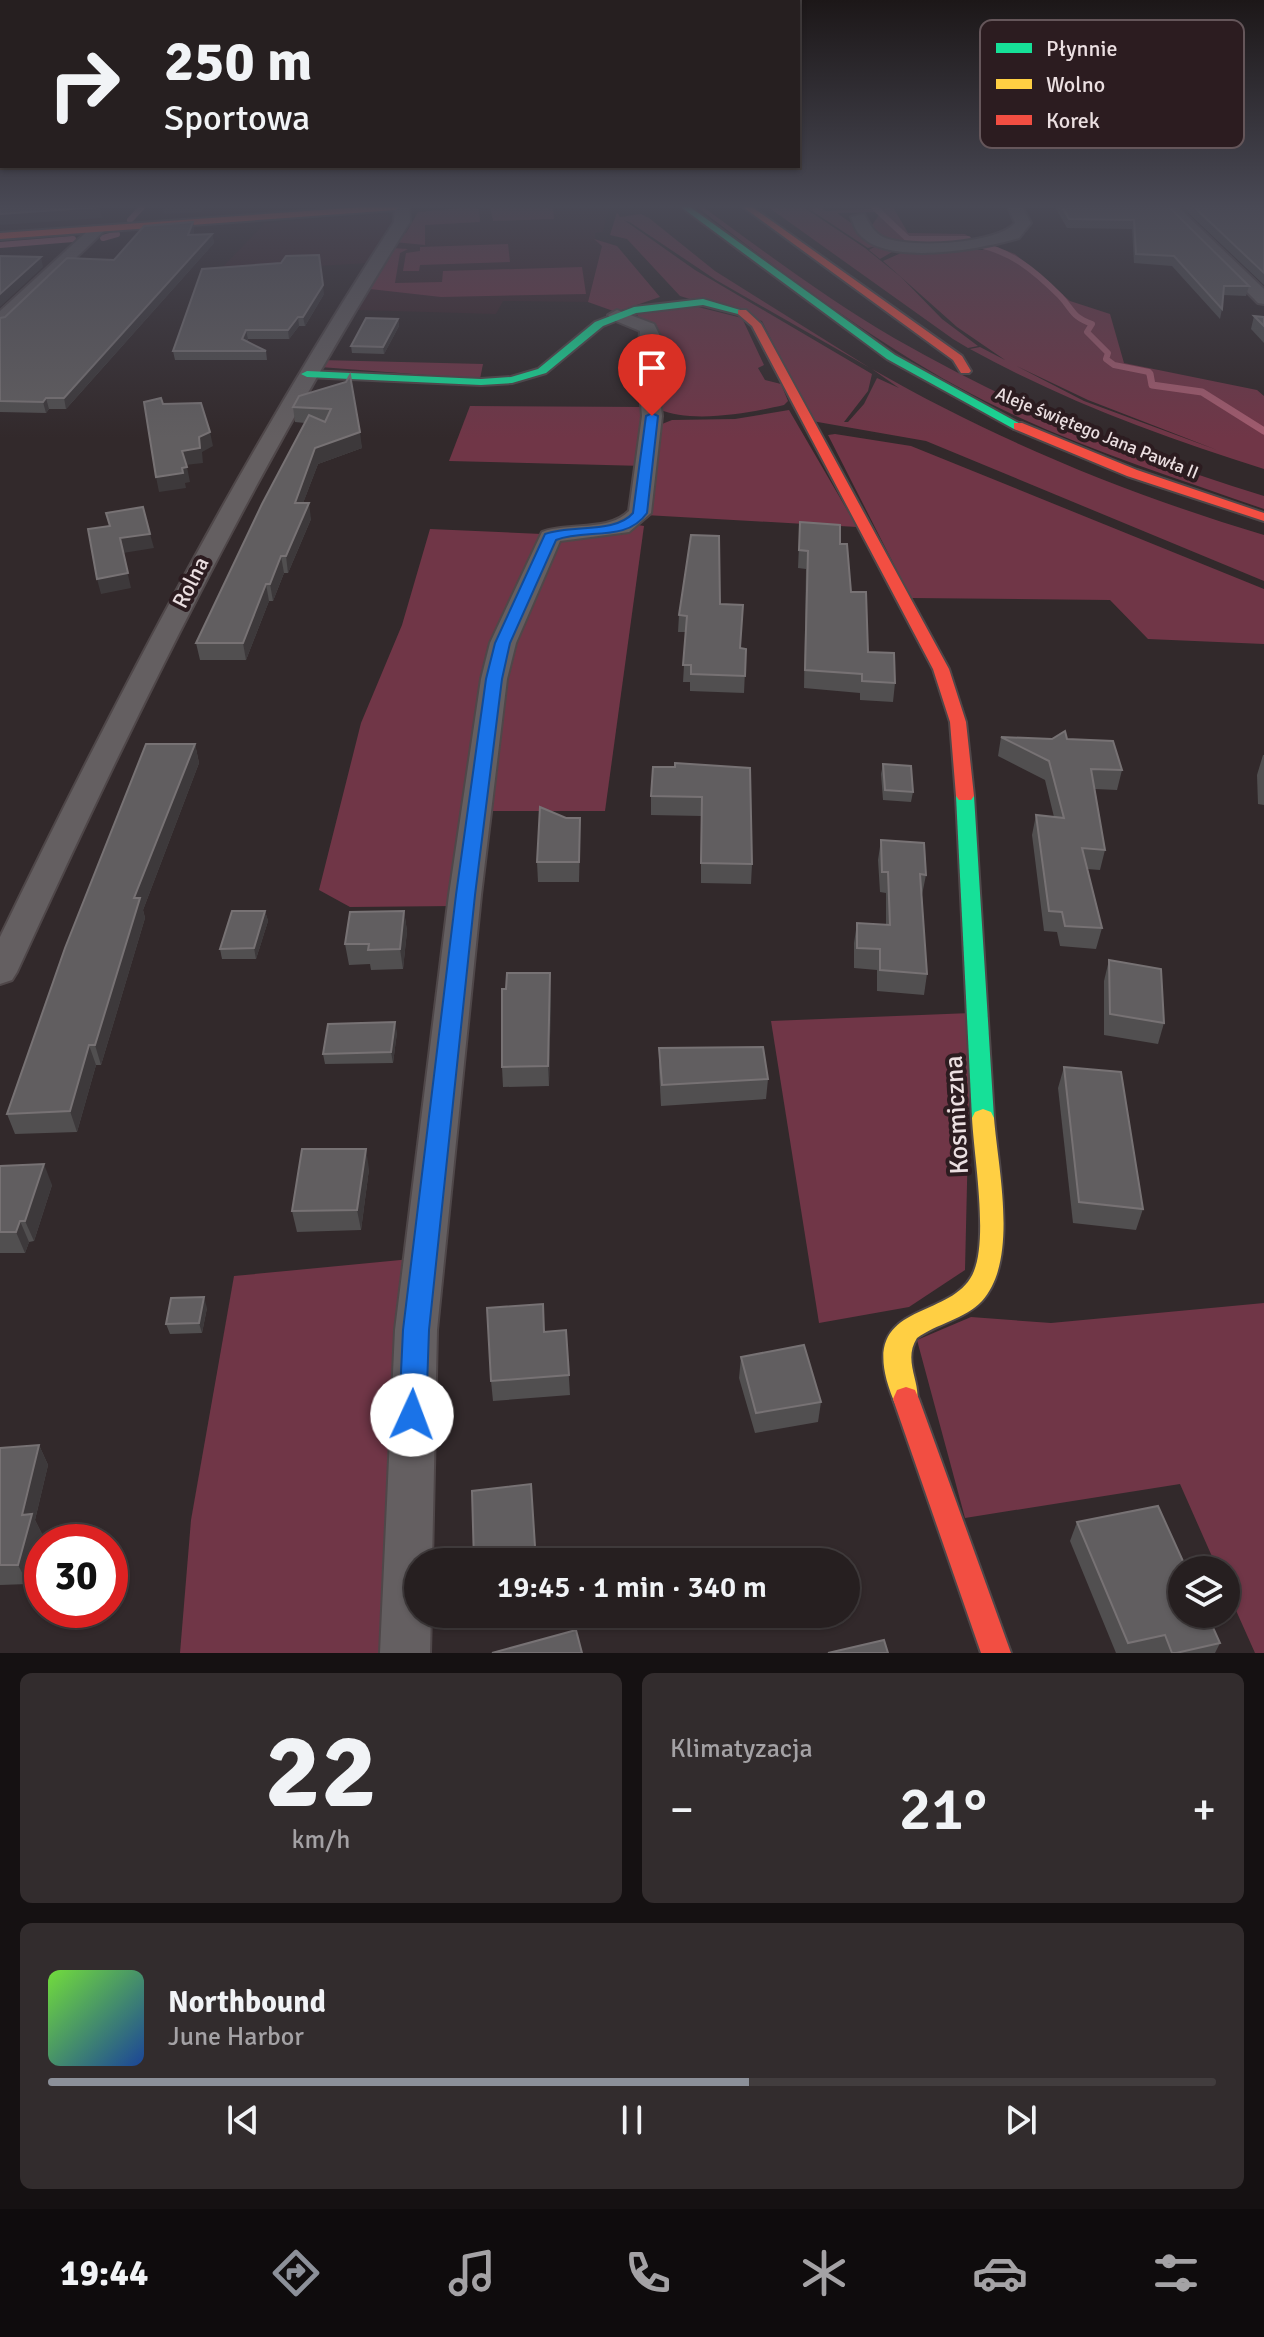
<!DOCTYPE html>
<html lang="pl">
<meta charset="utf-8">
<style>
:root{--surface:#261f20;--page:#322c2d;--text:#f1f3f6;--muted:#a4a2a5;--line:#423d3e;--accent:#8c9099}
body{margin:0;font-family:Signika,sans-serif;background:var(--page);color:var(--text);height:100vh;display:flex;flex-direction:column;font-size:30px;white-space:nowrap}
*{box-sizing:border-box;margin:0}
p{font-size:26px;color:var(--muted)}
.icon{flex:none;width:44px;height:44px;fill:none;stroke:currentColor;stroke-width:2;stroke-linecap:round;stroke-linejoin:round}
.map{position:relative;height:1653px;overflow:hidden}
.details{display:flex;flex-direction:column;gap:20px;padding:20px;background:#151112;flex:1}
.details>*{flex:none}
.hud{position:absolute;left:0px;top:0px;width:800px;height:168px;box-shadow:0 2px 6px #0004,0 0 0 2px var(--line);background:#261f20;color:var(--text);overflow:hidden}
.tools{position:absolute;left:1168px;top:1556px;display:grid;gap:16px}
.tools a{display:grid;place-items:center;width:72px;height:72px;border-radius:50%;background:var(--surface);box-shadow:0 2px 6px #0004,0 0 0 2px var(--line);font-size:40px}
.speed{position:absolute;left:24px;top:1524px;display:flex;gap:16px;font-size:40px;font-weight:700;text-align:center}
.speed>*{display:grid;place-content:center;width:104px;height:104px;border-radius:50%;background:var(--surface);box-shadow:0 2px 6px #0004,0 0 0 2px var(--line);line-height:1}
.speed .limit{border:12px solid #d22;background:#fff;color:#111}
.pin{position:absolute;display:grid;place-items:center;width:68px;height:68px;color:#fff;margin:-82px -34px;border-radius:50% 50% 50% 0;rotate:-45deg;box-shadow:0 0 8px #0007}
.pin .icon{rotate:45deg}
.me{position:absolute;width:88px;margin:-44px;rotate:2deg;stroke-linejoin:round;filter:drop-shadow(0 0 6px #0008)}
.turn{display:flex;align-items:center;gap:28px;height:168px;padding:0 32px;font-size:36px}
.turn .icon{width:104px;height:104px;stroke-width:2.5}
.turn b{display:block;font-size:56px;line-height:68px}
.big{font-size:60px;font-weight:600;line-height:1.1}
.details .card{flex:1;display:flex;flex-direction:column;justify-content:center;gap:12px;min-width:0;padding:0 28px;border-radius:12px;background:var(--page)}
.details .dial{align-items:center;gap:0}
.dial b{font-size:104px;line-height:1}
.song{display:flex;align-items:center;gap:24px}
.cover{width:96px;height:96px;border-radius:12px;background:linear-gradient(135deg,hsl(100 70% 55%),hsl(220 70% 35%))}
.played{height:8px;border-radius:4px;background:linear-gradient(90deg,var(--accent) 60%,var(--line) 60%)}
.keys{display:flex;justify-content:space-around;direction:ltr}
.heat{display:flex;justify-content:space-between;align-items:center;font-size:44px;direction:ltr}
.details .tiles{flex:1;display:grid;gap:20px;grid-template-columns:1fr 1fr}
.card:last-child{grid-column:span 2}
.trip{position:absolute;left:404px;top:1548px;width:456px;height:80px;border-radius:40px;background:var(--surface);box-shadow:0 2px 6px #0004,0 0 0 2px var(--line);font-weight:600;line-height:80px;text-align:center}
.tab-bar{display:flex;height:128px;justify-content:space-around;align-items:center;background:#0f0c0d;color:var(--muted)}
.tab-bar .icon{width:56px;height:56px}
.tab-bar .current{color:var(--accent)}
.tab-bar b{font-size:36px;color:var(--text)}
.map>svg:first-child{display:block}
.built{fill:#3e282e}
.green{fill:#703647}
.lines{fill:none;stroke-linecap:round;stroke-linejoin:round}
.stream-far1{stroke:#a25b6e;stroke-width:6}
.stream{stroke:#a25b6e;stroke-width:7}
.street-casing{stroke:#4f4749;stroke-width:4}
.fast-casing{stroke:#4f4749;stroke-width:4}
.slow-casing{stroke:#4f4749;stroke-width:4}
.jam-casing{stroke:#4f4749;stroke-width:4}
.street{fill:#645f61;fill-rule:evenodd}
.fast{fill:#16e098;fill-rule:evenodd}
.slow{fill:#ffcf43;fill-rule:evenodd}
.jam{fill:#f24e42;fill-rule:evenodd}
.wall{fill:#514f50}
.shaded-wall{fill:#3d393b}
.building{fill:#615e60;stroke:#777274;stroke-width:2}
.route{fill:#1a73e8;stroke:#114b97;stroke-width:2}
.labels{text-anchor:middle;stroke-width:8;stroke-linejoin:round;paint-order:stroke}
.far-street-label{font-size:18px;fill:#ebdfe1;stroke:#2c1c20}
.street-label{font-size:22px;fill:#ebdfe1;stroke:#2c1c20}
.near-street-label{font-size:26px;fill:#ebdfe1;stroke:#2c1c20}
.key{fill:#2c1c20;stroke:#65565a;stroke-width:2}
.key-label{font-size:22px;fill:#ebdfe1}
</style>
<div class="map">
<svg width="1264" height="1653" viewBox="0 0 1264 1653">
<rect width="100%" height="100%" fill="#32292b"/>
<g class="built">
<polygon points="509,207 609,207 603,232 595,233 595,239 602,245 588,302 503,301 496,314 357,310 414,220 430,212"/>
<polygon points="381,214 387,215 391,223 389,233 369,263 218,272 265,223"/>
</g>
<g class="green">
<polygon points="469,207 479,209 480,222 425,225 425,245 394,242 400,234 406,233 418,212"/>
<polygon points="490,207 553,207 554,219 493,221"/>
<path d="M697,207H703C765,252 827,299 894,338C1011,405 1135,457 1264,496V509C1170,476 1074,446 985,401C882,349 788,277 697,207Z"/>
<polygon points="768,207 803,207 865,248 901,277 942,319 978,346 968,348 953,339"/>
<polygon points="806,207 820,207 826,211 911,207 893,207 908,233 965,234 975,241 889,244 870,228 879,215 876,212 837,213 892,252 880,259 869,250 876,246 868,248"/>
<path d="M617,212L620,217L641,214L649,218L715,271L870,368L716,280L631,223L624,220L695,270L872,374L868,391L844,422H848L864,404L877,378L899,388L872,369C996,440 1127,494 1264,535V581L926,441L812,421L762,321L680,296L627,239L610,235Z"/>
<polygon points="594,239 617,246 660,297 616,312 588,302 602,246"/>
<polygon points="508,244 510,262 420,265 419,271 403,271 406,253 420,251 420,247"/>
<path d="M994,246L1015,254L1070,301L1110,314L1124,363L1257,390L1264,396V469C1163,437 1064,401 970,349L980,347L1084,401L1217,450L1088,400L1008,362L957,327L883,261L910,249L982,250Z"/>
<polygon points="391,248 408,249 400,253 395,283 442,282 443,271 582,267 586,294 441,297 370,289 356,312 350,311"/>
<path d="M690,305L742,318L764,365L758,368L765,380L781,384L788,401L784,405C750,413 691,424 659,409L658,395L665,393L662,382L654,379L637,313Z"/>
<polygon points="320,360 483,364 480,379 320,367"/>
<polygon points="470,406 645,407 644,466 449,461"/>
<polygon points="789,410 857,527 645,515 657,426 672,420 735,419"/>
<polygon points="835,434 911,446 1264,589 1264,644 1148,639 1110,600 911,598 828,435"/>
<polygon points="638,525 644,526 605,811 484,811 509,642 558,539"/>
<polygon points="430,529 542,534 456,906 350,907 319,890 361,723 402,625"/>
<polygon points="971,1013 965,1270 909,1307 819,1323 771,1021"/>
<polygon points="411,1259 394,1653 180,1653 191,1520 234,1276"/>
<polygon points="1264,1303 1264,1653 1255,1653 1226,1588 1226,1570 1218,1570 1180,1484 965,1518 917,1340 971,1317 1051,1323"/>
</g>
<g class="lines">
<g class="stream-far1">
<polyline points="874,207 908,239 968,239"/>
<polyline points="130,220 142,207"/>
<polyline points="103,238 117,234"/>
<path d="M974,244C1010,250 1034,270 1060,296C1074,311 1071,316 1092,324L1087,332L1108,353L1106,359L1114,365L1149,372L1150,376"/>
<polyline points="0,245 73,239"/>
</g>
<polyline class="stream" points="1150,374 1152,385 1202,392 1264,431"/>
<g class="street-casing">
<g id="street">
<path d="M395,207H409L410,222C259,462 135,714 17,972L12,980L0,984V937C119,691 245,451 394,222Z"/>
<path d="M1008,207H1022L1031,223L1019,238C982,249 887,267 859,234C855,230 853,222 851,217L864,214C870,224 872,231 883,237C909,249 997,244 1015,223Z"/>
<polygon points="1163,207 1178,207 1264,289 1264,304 1258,303"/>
<polygon points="93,226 106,229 6,325 0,326 0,311"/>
<path d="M617,310L654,324L660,336L656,365L662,416L651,513L629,532L560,541L516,643L507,679L481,895L437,1330L432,1562H418V1614H431L430,1653H380L395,1330L449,895L481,679L490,643L542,532C568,522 609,532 629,511L642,416L638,365L640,331L611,319L608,315Z"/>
</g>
</g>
<g class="fast-casing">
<g id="fast">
<polygon points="681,207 690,207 895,355 1024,426 1014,429 887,359"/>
<polygon points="703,299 747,312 742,315 703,305 636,313 603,326 546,373 512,383 481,385 307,377 301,374 307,371 481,379 511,377 538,369 595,322 634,307"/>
<polygon points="965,791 974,796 994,1118 991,1124 983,1127 975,1124 972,1118 956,796"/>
</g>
</g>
<g class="slow-casing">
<path id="slow" d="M983,1109L991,1112L994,1118C998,1169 1019,1260 982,1301C965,1319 936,1324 917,1338C901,1363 925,1386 915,1408L906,1411L897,1408C846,1295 953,1325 974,1271C988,1236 974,1157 972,1118L975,1112Z"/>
</g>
<g class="jam-casing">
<g id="jam">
<polygon points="363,207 399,207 395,210 0,239 0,233"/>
<polygon points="743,207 752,207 962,356 971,371 969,373 961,373 953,360"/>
<polygon points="738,310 746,310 761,324 949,669 966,722 974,796 971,800 959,800 956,796 950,722 933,669 752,326 738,314"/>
<polygon points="1014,423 1022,423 1137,470 1264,513 1264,521 1127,476 1014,429"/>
<polygon points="906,1387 915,1390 919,1399 1011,1653 981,1653 893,1399 897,1390"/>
</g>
</g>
<use href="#street" class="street"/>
<use href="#fast" class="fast"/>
<use href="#slow" class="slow"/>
<use href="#jam" class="jam"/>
</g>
<g class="wall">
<polygon points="1055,207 1169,207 1249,286 1246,296 1223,295 1222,309 1220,319 1172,266 1134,263 1132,229 1067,228"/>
<polygon points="1182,207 1264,207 1264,285"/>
<polygon points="193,222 194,232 193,235 212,234 214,243 66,409 49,409 46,413 0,412 0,318 5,317 114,260"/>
<polygon points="324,294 305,326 299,326 289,339 248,339 247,342 266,351 267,360 175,360 173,351"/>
<polygon points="1254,316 1264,317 1264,343 1251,329"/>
<polygon points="398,319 399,326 384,354 352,353 351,346"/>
<polygon points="346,382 362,448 318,464 303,503 311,519 288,573 284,573 273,601 269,601 246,660 200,660 196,643 305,423 295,422 293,407"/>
<polygon points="800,522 840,544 851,592 868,652 895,683 893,702 860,700 860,693 804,688 806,569 798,568"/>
<polygon points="720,604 740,648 746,649 744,693 690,691 690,682 683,682 686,632 678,632 679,615"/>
<polygon points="1001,737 1067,739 1122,770 1117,790 1095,789 1105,850 1100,870 1087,869 1102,928 1096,949 1060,946 1057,932 1044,931 1032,835 1036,815 1054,817 1045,780 998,756"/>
<polygon points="195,744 199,763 143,910 145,918 101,1065 96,1065 77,1132 15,1134 7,1114"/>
<polygon points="1263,755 1264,755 1264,805 1258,804 1257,775"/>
<polygon points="675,763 752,864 751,884 701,883 701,816 651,815 651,796 675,767"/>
<polygon points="883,764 913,792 911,802 883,800 881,774"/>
<polygon points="580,838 579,882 538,882 537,862"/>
<polygon points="881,840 926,875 922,895 927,974 924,995 877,991 877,970 854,968 854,943 857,923 886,925 886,893 880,892 878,860"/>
<polygon points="265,911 268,921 256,959 222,959 220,949"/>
<polygon points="404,911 407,931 403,969 371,970 370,964 349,965 345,944"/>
<polygon points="1109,960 1164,1023 1158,1044 1104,1035 1104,981"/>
<polygon points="551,993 549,1086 503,1087 502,1067"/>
<polygon points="397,1032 393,1063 325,1064 323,1054"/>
<polygon points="659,1048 768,1079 766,1099 661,1106 659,1068"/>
<polygon points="1064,1067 1143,1209 1136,1230 1073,1223 1058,1088"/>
<polygon points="0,1166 52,1185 34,1241 29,1242 25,1253 0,1253"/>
<polygon points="369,1169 361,1230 297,1232 292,1211"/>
<polygon points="207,1308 202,1333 170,1334 166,1324"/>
<polygon points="566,1330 570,1395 493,1401 491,1381 544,1332"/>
<polygon points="741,1357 821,1402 818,1422 755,1433 739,1378"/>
<polygon points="39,1445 48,1465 35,1520 42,1534 28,1584 0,1585 0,1448"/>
<polygon points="1077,1522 1220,1643 1215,1653 1116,1653 1070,1541"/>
</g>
<g class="shaded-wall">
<polygon points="100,207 102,218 0,225 0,214"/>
<polygon points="177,207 204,207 202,212 164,214 163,208"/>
<polygon points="193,222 194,232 189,245 188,235"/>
<polygon points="212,234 214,243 66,409 64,398"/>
<polygon points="41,257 43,267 0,307 0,294"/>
<polygon points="323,285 324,294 305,326 303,317"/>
<polygon points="298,317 299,326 289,339 288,330"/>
<polygon points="398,319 399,326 384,354 383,347"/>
<polygon points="246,330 248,339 244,349 242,339"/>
<polygon points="46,398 49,409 46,413 43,402"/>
<polygon points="210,432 213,446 202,452 203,463 185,465 182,451 199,437"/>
<polygon points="360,432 362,448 318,464 297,519 295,503 315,448"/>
<polygon points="187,467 190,482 185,483 186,488 159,492 156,477"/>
<polygon points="309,503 311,519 288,573 286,556"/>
<polygon points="150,534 154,548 123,553 131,588 101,594 97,579 120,538"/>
<polygon points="281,556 284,573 273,601 270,584"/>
<polygon points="266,584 269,601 246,660 243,643"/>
<polygon points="195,744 199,763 143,910 145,918 101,1065 95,1045 134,898"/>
<polygon points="265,911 268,921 256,959 254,948"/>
<polygon points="404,911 407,931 403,969 400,949"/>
<polygon points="550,973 551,993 549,1086 548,1066"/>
<polygon points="395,1022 397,1032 393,1063 391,1052"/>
<polygon points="89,1045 96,1065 77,1132 70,1111"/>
<polygon points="366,1149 369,1169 361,1230 357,1210"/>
<polygon points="44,1164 52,1185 34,1241 25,1221"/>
<polygon points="20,1221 29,1242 25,1253 16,1232"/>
<polygon points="204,1297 207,1308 202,1333 199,1323"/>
<polygon points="39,1445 48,1465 35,1520 42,1534 28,1584 18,1565 22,1515"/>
</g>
<g class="building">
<polygon points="0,207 100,207 0,214"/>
<polygon points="1062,207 1169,207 1249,286 1224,286 1222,309 1174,256 1136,254 1134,220 1069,219"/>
<polygon points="1194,207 1264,207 1264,273"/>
<polygon points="193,222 188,235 212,234 64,398 46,398 43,402 0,401 0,318 5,317 67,258 114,260 144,226"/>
<polygon points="319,255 323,285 303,317 298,317 288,330 246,330 242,339 266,351 173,351 202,269 281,263 286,256"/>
<polygon points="0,256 41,257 0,294"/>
<polygon points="1254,316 1264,317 1264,326"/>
<polygon points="366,318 398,319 383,347 351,346"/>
<polygon points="350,375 360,432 315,448 295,503 309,503 286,556 281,556 270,584 266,584 243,643 196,643 262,504 309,415 325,422 331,409 293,407 299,396 346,382"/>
<polygon points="161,398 163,404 201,403 210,432 199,437 200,448 182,451 187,467 182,468 183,473 156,477 144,402"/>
<polygon points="143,507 150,534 120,538 128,573 97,579 88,529 110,526 106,513"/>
<polygon points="800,522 840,525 840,544 847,544 851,592 866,592 868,652 894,653 895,683 862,681 862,674 805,670 808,551 799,550"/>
<polygon points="691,535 719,536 720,604 743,605 740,648 746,649 745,676 691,674 691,665 683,665 687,616 679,615"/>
<polygon points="1065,731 1067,739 1113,741 1122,770 1091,769 1105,850 1082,848 1102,928 1065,926 1062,912 1049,911 1036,815 1064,818 1049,761 1001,737 1052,739"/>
<polygon points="146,744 195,744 134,898 140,898 95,1045 89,1045 70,1111 7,1114 65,948"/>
<polygon points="675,763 750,768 752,864 701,863 702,797 651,796 653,767 675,767"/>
<polygon points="883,764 911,766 913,792 885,790"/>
<polygon points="540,807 566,818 580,818 579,862 537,862"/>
<polygon points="881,840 924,843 926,875 920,874 927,974 880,970 880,949 857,948 857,923 890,925 888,872 882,872"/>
<polygon points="232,911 265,911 254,948 220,949"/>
<polygon points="404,911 400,949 368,950 369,944 345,944 350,912"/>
<polygon points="1109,960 1161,969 1164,1023 1110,1014"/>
<polygon points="507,973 550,973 548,1066 502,1067 502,989 506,989"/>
<polygon points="395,1022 391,1052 323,1054 328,1024"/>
<polygon points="763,1047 768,1079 662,1085 659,1048"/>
<polygon points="1064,1067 1121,1072 1143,1209 1079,1202"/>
<polygon points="302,1149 366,1149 357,1210 292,1211"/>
<polygon points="44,1164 25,1221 20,1221 16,1232 0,1232 0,1166"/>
<polygon points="204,1297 199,1323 166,1324 171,1298"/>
<polygon points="543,1304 544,1332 566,1330 569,1375 491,1381 487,1308"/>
<polygon points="804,1345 821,1402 756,1413 741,1357"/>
<polygon points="39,1445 22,1515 32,1514 18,1565 0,1565 0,1448"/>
<polygon points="531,1484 536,1562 474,1562 472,1491"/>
<polygon points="1158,1506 1187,1570 1182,1570 1182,1614 1207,1614 1220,1643 1176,1653 1172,1653 1165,1635 1128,1643 1077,1522"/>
<polygon points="576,1630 582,1653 492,1653"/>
<polygon points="884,1640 888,1653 828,1653"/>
</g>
<linearGradient id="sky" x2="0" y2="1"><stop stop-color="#1c1718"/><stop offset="0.47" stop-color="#494955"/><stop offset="1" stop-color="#494955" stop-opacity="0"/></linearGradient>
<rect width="1264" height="438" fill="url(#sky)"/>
<path class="route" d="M652,413L658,416L647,513C626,543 586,528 556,540L510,643L502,679L475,895L429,1330L426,1415L422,1424L412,1428L403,1424L399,1415L403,1330L456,895L486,679L495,643L545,534C571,524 615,534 633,513L646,416Z"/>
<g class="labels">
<g class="far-street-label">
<text transform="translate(1097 433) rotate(22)" y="6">Aleje świętego Jana Pawła II</text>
</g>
<g class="street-label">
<text transform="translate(190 582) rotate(-63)" y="8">Rolna</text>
</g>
<g class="near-street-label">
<text transform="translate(956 1115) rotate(-93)" y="9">Kosmiczna</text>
</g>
</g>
<rect x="980" y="20" width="264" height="128" rx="12" class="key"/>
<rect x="996" y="43" width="36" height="10" fill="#16e098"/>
<rect x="996" y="79" width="36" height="10" fill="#ffcf43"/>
<rect x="996" y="115" width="36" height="10" fill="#f24e42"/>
<g class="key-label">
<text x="1046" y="56">Płynnie</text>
<text x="1046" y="92">Wolno</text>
<text x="1046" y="128">Korek</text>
</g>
</svg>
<div class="tools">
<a><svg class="icon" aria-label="layers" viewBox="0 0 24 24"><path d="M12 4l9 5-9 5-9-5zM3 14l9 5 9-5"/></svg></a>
</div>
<div class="speed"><div class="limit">30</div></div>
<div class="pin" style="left:652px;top:416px;background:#d93025"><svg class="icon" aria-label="arrive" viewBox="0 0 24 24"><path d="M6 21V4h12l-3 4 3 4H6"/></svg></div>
<svg class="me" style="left:412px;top:1415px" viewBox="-20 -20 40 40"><circle r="19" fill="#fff"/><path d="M0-13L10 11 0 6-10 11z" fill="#1a73e8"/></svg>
<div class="trip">19:45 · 1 min · 340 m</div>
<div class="hud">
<div class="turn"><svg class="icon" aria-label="right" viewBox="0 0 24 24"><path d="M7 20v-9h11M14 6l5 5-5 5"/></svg><div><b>250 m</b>Sportowa</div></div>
</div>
</div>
<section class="details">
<div class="tiles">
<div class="card dial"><b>22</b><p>km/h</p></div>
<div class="card"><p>Klimatyzacja</p>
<div class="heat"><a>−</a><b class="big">21°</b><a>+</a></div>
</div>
<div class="card">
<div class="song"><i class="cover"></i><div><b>Northbound</b><p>June Harbor</p></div></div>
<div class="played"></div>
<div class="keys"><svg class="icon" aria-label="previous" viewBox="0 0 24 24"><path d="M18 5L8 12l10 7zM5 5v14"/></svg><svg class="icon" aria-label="pause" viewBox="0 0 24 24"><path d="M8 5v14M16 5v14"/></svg><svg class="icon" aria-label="next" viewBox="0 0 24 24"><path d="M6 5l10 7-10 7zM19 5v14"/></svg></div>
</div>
</div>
</section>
<nav class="tab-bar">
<b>19:44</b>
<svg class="icon current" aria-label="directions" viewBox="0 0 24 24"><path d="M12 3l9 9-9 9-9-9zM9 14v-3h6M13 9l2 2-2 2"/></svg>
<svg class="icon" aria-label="music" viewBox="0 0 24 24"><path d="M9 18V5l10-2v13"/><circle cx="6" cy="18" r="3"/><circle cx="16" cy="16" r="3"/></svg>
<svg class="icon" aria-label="phone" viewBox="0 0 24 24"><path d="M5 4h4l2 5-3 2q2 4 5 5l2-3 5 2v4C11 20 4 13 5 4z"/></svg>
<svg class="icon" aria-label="climate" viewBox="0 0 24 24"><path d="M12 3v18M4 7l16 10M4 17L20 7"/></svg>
<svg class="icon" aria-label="car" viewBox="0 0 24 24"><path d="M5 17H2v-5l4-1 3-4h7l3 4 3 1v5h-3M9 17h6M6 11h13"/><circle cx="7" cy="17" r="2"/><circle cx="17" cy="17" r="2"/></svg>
<svg class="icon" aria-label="filters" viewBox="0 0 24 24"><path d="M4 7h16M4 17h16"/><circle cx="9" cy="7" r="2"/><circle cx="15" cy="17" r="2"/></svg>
</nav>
